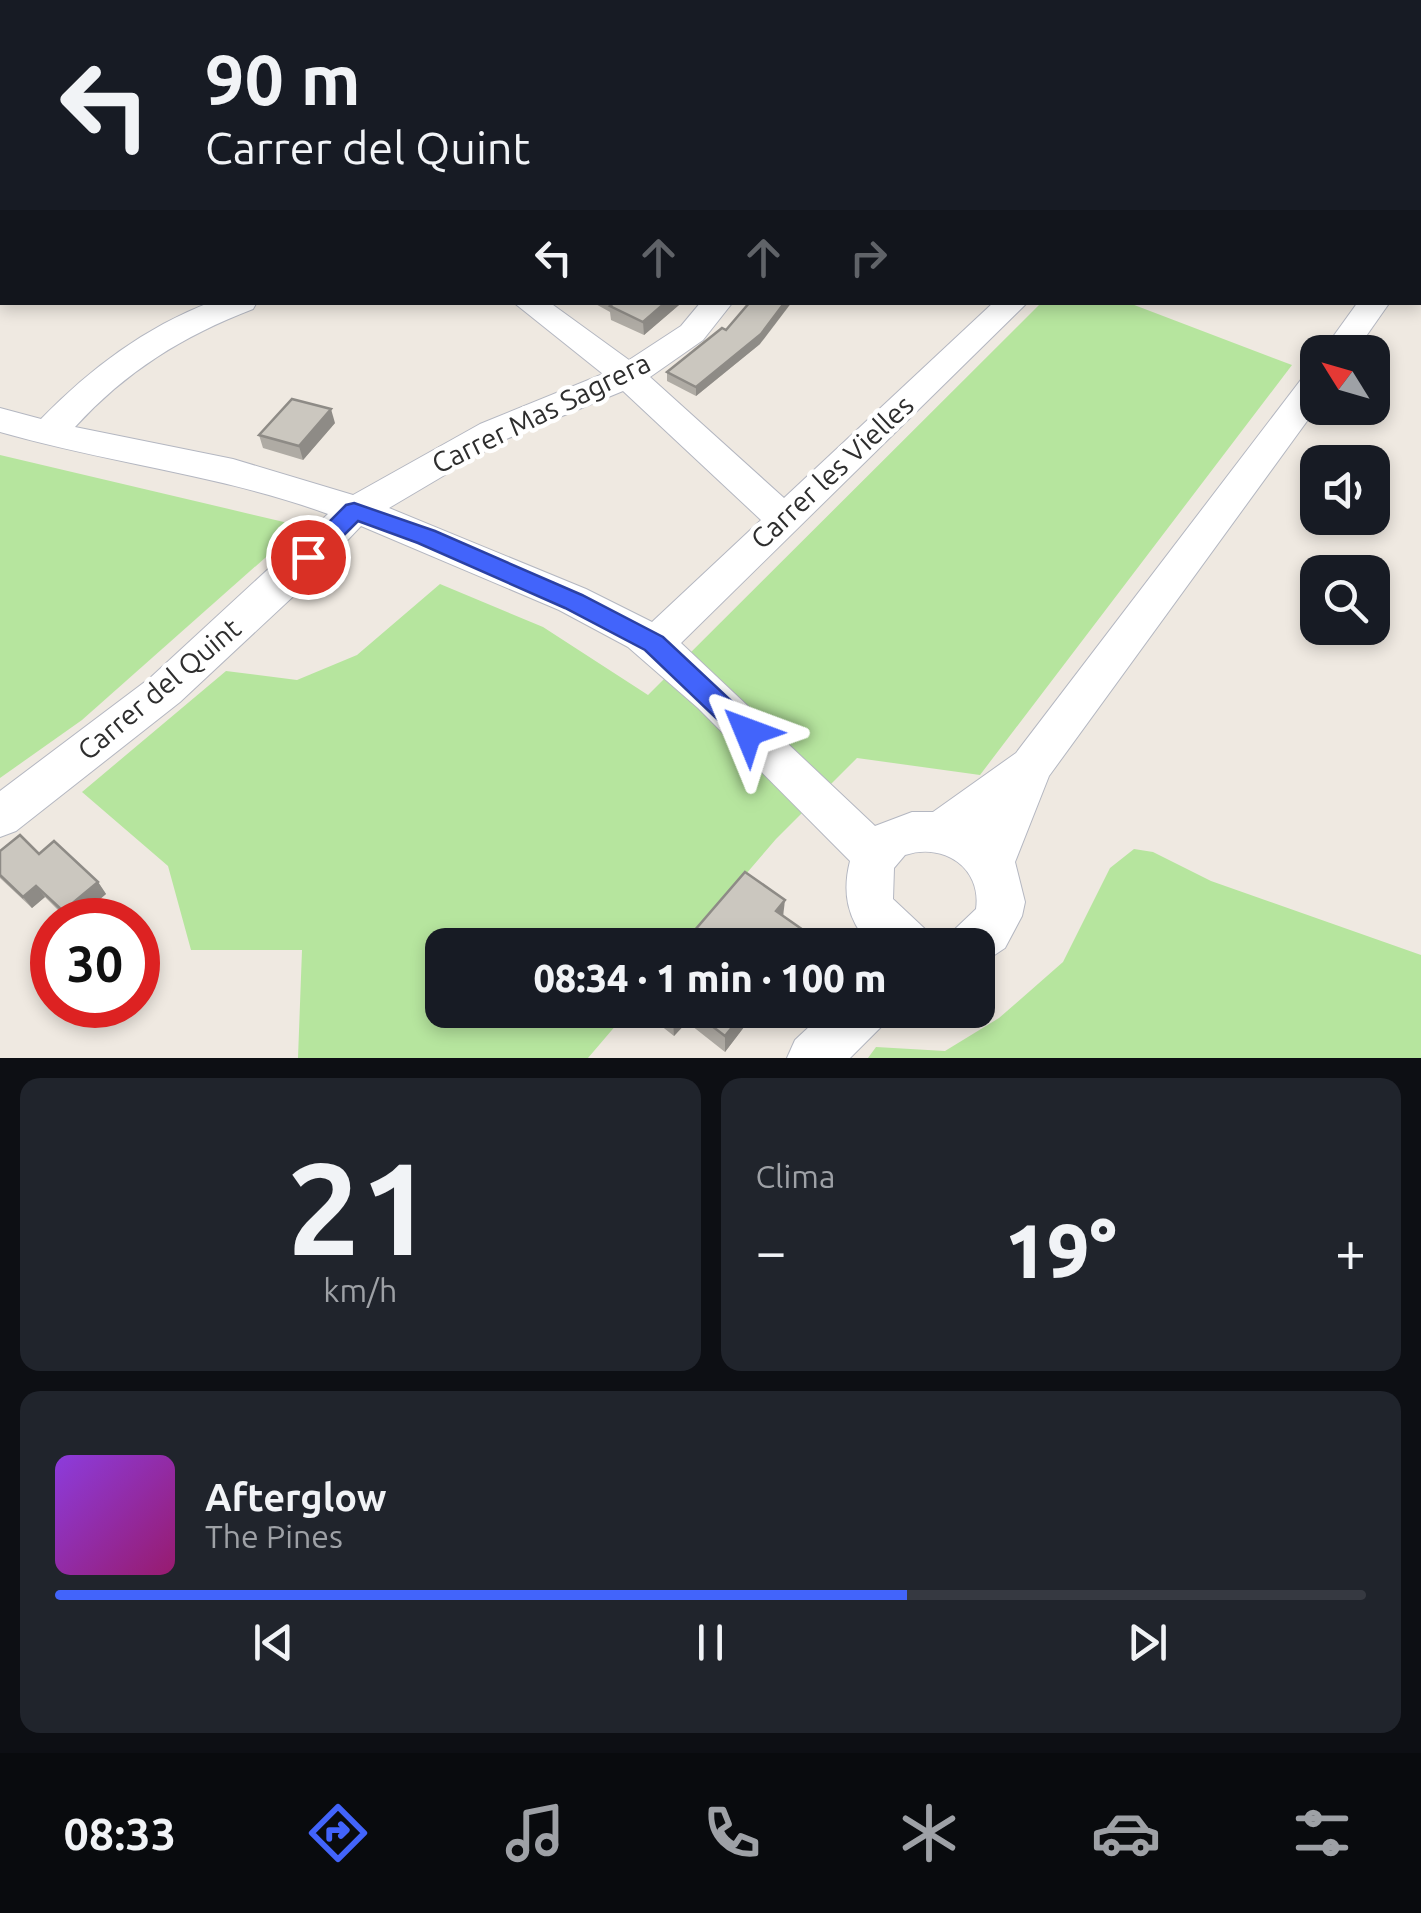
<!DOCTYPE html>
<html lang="es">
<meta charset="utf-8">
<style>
:root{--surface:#171b24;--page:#20242c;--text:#f1f3f6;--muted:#9ea1a6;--line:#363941;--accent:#4264fb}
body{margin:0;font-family:Ubuntu,sans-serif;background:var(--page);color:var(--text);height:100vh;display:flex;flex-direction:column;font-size:38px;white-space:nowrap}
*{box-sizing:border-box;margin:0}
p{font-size:32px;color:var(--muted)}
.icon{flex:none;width:55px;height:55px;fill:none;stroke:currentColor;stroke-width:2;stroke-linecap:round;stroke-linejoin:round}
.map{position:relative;height:1058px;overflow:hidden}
.sheet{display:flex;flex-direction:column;gap:20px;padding:20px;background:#0d0f14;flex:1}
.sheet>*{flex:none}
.top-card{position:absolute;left:0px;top:0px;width:1422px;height:305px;box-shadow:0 5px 15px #0003;background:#171b24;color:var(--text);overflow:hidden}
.needle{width:65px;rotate:307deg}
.buttons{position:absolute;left:1300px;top:335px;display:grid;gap:20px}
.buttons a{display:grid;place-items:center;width:90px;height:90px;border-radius:20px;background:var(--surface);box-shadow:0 5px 15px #0003;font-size:50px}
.speed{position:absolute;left:30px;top:898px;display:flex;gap:20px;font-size:50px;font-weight:700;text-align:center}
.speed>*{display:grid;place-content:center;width:130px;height:130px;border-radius:50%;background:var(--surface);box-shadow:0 5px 15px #0003;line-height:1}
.speed .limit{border:15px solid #d22;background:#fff;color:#111}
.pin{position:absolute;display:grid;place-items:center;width:85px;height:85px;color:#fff;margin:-42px;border:5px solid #fff;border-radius:50%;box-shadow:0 2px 10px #0007}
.me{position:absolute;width:110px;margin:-55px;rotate:314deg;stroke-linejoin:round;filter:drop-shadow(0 0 8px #0008)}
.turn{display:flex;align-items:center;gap:35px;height:210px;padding:0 40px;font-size:45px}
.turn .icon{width:130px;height:130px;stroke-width:2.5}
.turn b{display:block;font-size:70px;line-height:85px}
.lanes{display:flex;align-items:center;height:95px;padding:0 40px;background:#0003;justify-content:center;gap:50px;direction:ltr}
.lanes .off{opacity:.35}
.big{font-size:75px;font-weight:800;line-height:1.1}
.sheet .tile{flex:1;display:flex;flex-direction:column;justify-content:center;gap:15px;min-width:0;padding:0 35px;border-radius:20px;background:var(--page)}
.sheet .dial{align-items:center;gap:0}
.dial b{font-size:130px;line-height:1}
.song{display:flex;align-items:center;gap:30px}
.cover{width:120px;height:120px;border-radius:15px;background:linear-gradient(135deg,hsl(270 70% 55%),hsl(320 70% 35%))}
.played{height:10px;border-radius:5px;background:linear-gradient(90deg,var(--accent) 65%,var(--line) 65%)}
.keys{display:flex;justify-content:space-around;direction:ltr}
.heat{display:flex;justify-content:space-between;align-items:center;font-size:55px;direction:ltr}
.sheet .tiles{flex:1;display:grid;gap:20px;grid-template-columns:1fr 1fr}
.tile:last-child{grid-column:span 2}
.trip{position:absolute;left:425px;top:928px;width:570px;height:100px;border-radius:20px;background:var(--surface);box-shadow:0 5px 15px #0003;font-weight:800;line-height:100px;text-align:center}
.tabs{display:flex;height:160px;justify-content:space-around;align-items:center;background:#090b0e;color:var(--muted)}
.tabs .icon{width:70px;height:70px}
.tabs .active{color:var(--accent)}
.tabs b{font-size:45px;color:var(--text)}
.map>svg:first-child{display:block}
.green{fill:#b6e59e}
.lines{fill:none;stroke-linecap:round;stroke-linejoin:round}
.minor-casing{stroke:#b4b7c1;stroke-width:2}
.minor{fill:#fff;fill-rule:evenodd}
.wall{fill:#afaba4}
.shaded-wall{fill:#8e8b86}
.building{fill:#cbc7bf;stroke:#8e8b86;stroke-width:2.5}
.route{fill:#4264fb;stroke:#2b41a3;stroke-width:2.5}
.labels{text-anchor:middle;stroke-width:9;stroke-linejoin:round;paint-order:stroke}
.street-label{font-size:28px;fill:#2e2e2e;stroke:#fff}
</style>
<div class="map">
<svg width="1421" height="1058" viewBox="0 0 1421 1058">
<rect width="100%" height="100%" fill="#efe9e1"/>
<g class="green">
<polygon points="1041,303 1129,303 1292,365 980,775 857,758 776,839 685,945 442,945 442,1010 629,1010 588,1058 298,1058 302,950 191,950 168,866 82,792 226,671 297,680 357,655 440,584 543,627 648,695"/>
<polygon points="0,455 301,526 82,720 0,778"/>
<polygon points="1134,849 1153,852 1211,881 1421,955 1421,1058 868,1058 876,1047 945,1051 999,1018 1063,962 1110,868"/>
</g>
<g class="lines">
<g class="minor-casing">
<g id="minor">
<polygon points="1120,0 1153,0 1155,2 1122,2"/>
<rect x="1420" y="65" width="1" height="16"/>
<rect x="0" y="195" width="2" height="18"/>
<polygon points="1421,232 1421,251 1420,251 1420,232"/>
<path d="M211,302H257L253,309C183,336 126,371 75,427L233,459L353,495L480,424L603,374L513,302H549L629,360L681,326L701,302H733L703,340L650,377L784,498L994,302H1028L681,643L875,826L912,812H933L1016,753L1306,373L1318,370V406L1049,776L1015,862L1025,902L1022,916L1005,948L978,966V945H948L955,929L976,909C982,868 944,842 905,855L894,868L893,899L925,929L932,945H870C847,919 842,893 850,861L698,708L628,647L559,610L361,526L299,591L180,702L16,831L0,837V791L150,678L328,514C222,475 107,463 0,432V408L41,419C91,368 144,328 211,302ZM623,391L761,520L652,622L586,589L389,508L504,440Z"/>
<polygon points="1358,302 1390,302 1355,352 1322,352"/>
<polygon points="827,1010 888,1010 881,1027 850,1058 787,1058 795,1040"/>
</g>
</g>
<use href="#minor" class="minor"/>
</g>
<g class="wall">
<polygon points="592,302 679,302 679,305 644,335 611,320 610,312"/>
<polygon points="760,344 696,396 667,381 667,372"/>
<polygon points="335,423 303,460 263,448 259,435"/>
<polygon points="0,851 39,854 98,882 106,894 75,920 68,920 45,897 32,908 0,878"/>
<polygon points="641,1010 757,1010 725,1052 687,1022 674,1036"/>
</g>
<g class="shaded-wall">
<polygon points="2,150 2,166 0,167 0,152"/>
<polygon points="666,302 679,302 679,305 644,335 643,322"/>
<polygon points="785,302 792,302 760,344 696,396 696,387"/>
<polygon points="331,409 335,423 303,460 299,446"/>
<polygon points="98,882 106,894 75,920 69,920 63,911"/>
<polygon points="36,886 45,897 32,908 23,897"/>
<polygon points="785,900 783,917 776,911"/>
<polygon points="806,932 805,945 796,945"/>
<polygon points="683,1010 686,1010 687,1022 674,1036 673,1020"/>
<polygon points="746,1010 757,1010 725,1052 725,1036"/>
</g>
<g class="building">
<polygon points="880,0 964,0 960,2 876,2"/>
<polygon points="0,127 2,130 2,150 0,152"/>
<polygon points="615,302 666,302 643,322 610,306"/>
<polygon points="750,302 785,302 761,334 696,387 667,372 722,328 726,330"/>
<polygon points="292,399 331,409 299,446 259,435"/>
<polygon points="20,835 39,854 54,841 98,882 63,911 36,886 23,897 0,875 0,851"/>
<polygon points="745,872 785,900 776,911 806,932 796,945 682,945"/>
<polygon points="660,1010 683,1010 673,1020"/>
<polygon points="691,1010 746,1010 725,1036"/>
</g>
<polygon class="route" points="354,503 435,531 582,595 663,637 757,725 761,732 757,740 748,743 739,740 645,650 565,608 418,543 358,521 316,563 300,563 296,557 300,551 346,505"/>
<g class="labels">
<g class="street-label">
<text transform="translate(541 413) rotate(-26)" y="10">Carrer Mas Sagrera</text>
<text transform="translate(832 472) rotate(-43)" y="10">Carrer les Vielles</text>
<text transform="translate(159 689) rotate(-40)" y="10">Carrer del Quint</text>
</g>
</g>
</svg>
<div class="buttons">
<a><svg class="needle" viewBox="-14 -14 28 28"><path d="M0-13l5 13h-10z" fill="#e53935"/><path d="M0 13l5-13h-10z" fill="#9ea1a6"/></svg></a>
<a><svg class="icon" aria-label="sound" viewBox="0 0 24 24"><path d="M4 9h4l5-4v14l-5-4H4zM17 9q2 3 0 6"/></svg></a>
<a><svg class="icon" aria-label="search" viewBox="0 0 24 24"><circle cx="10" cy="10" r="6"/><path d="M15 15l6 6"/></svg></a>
</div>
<div class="speed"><div class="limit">30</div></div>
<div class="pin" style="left:308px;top:557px;background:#d93025"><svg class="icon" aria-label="arrive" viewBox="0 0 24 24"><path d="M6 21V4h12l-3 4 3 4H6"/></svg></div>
<svg class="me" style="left:748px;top:732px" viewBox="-20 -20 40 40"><path d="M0-17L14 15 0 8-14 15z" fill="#4264fb" stroke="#fff" stroke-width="4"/></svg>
<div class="trip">08:34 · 1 min · 100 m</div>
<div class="top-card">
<div class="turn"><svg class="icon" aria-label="left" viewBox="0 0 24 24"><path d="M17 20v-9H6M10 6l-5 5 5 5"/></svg><div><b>90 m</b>Carrer del Quint</div></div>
<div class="lanes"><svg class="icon" aria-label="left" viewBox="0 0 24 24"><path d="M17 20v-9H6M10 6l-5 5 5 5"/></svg><svg class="icon off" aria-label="ahead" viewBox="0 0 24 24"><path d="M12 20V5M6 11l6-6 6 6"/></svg><svg class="icon off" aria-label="ahead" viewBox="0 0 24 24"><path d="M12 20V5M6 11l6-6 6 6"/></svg><svg class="icon off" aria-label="right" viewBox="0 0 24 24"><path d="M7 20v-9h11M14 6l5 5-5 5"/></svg></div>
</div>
</div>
<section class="sheet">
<div class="tiles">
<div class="tile dial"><b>21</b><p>km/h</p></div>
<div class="tile"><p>Clima</p>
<div class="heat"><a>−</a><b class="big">19°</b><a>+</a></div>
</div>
<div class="tile">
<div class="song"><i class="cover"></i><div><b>Afterglow</b><p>The Pines</p></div></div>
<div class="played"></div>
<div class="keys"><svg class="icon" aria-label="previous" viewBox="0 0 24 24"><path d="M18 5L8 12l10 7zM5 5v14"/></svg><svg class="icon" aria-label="pause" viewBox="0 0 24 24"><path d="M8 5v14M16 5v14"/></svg><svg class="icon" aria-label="next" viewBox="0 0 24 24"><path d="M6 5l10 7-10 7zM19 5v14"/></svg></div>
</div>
</div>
</section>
<nav class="tabs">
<b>08:33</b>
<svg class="icon active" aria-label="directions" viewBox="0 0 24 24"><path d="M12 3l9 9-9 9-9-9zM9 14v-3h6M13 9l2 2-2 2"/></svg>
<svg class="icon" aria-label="music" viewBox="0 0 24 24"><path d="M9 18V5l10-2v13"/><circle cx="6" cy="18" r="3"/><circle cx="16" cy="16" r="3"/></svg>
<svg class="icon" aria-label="phone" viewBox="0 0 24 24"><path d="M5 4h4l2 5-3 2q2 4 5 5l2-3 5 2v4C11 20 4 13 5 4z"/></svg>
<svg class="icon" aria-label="climate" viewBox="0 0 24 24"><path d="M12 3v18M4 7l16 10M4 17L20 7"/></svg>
<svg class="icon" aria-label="car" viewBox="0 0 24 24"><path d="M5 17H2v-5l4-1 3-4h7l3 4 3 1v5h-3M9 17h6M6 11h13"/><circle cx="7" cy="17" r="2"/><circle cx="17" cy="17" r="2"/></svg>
<svg class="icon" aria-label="filters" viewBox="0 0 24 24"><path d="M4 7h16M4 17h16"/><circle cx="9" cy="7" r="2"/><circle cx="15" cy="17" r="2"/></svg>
</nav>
